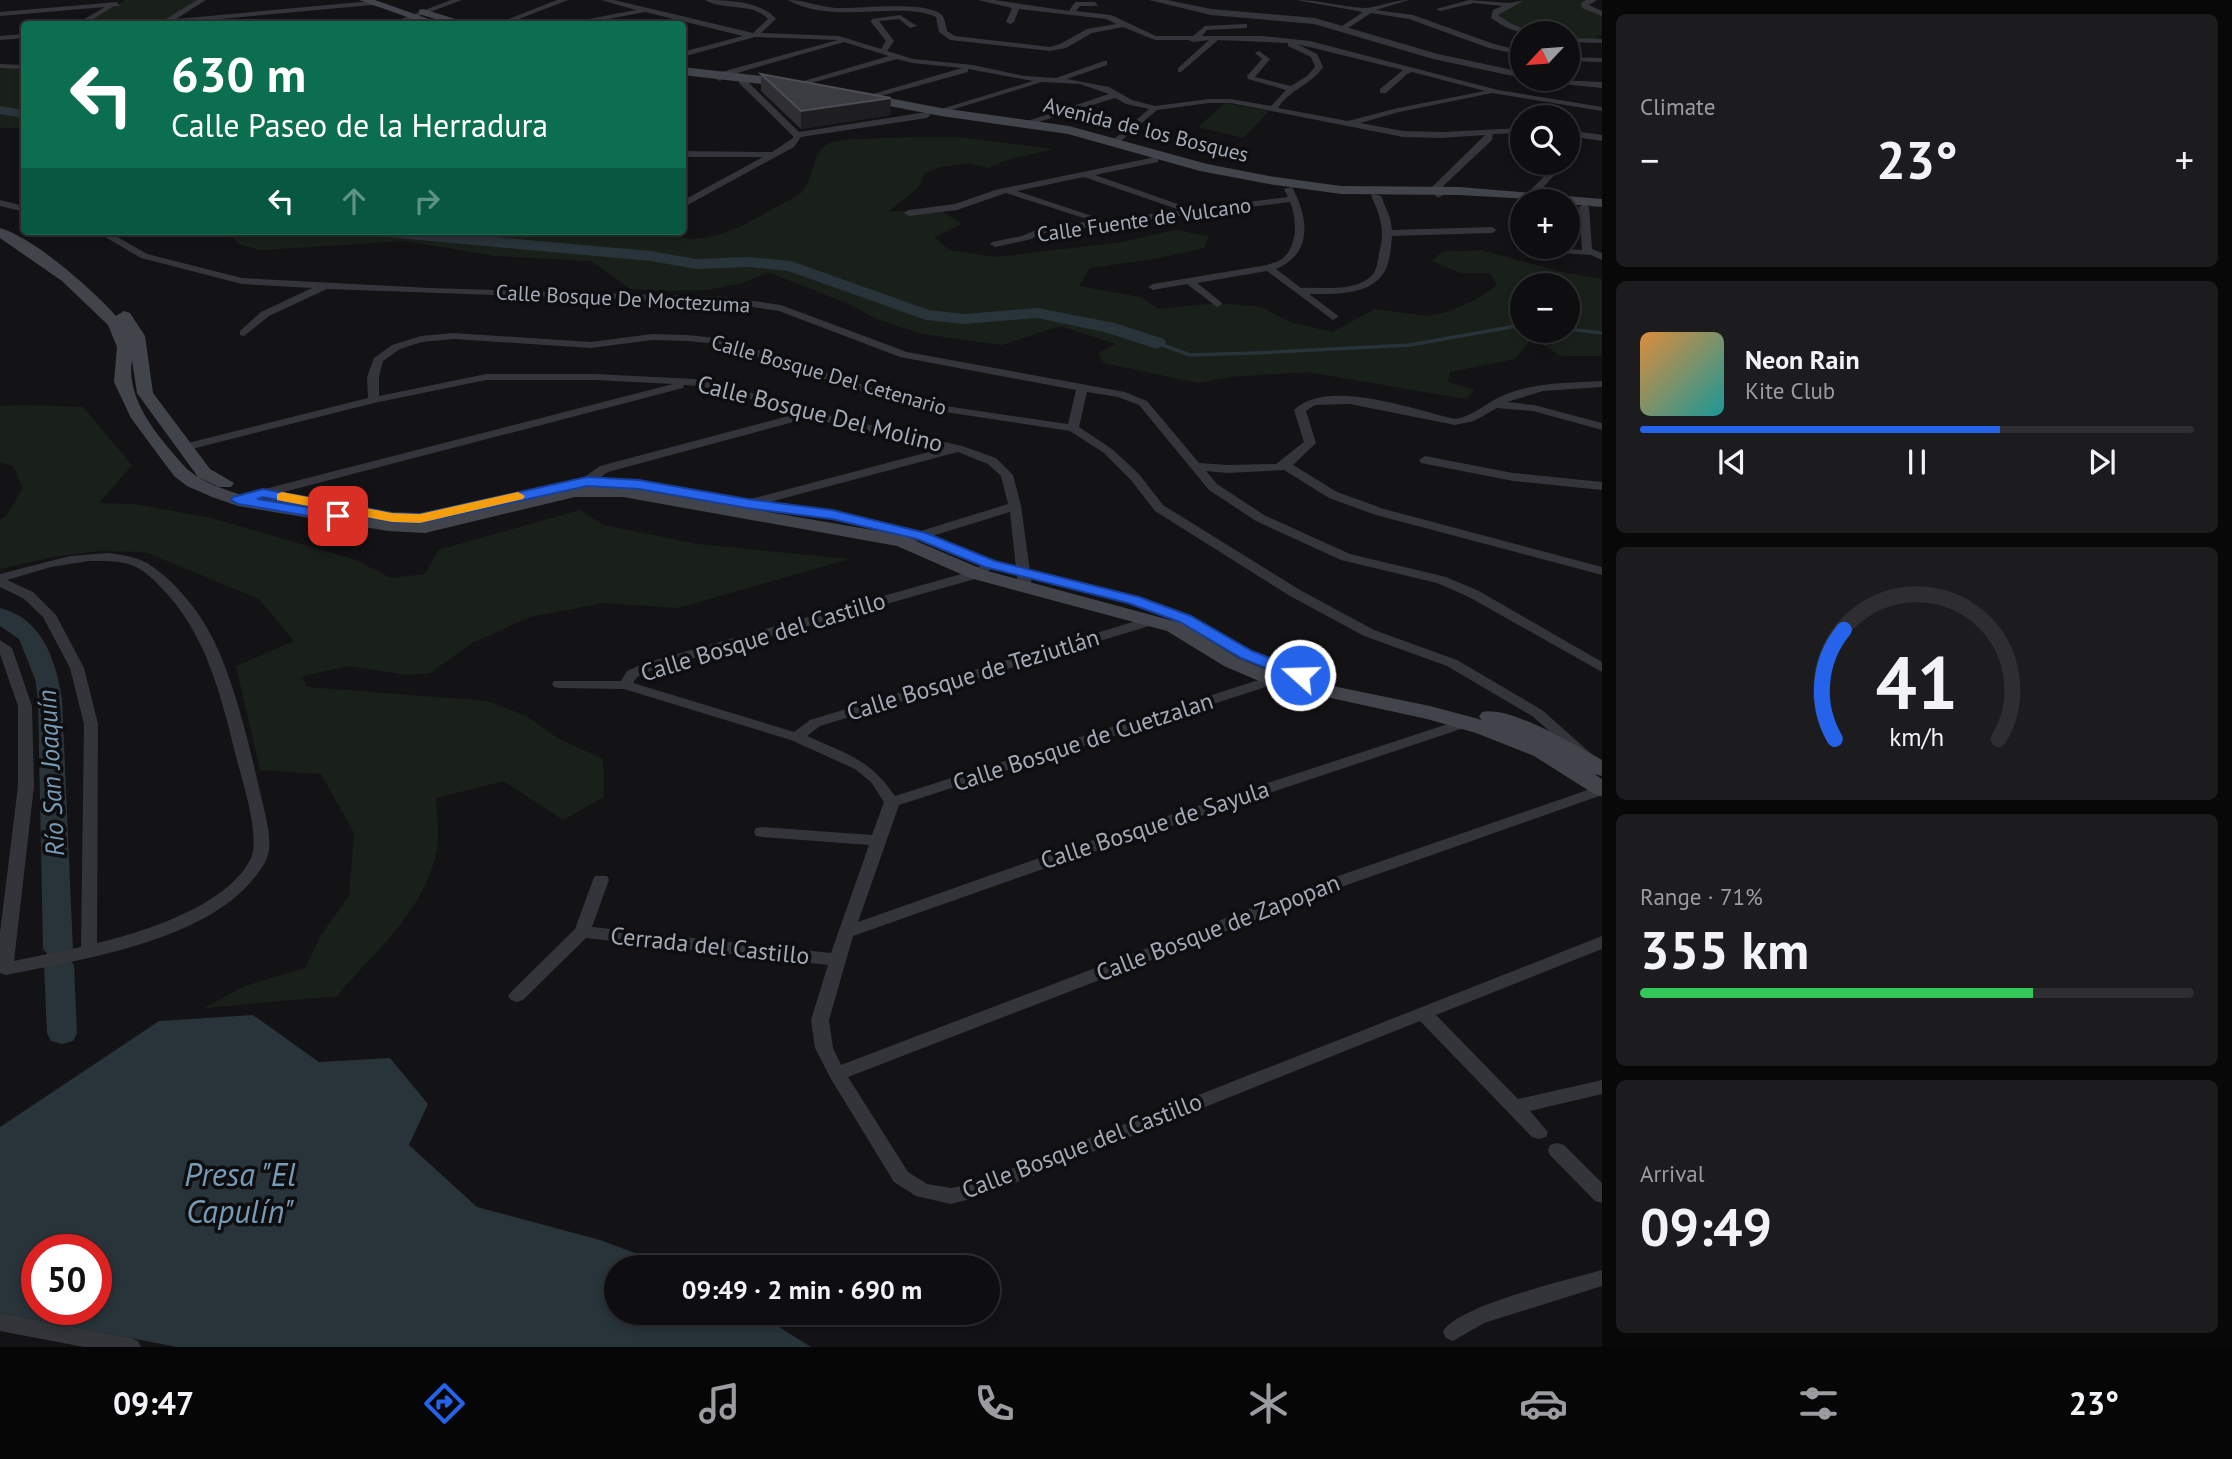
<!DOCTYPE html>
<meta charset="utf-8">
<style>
:root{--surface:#0e0e10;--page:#1c1c1e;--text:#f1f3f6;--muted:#9b9c9f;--line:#2e2e30;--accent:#2563eb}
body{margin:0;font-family:"PT Sans",sans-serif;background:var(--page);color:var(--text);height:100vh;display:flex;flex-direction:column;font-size:26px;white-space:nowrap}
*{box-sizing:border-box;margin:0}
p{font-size:23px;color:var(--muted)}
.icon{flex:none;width:38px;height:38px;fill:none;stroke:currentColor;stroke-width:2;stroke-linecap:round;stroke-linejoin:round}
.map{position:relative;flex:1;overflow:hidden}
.details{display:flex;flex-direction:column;gap:14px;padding:14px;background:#080809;width:630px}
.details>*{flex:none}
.hud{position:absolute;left:21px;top:21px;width:665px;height:214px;border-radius:7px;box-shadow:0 4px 10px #0003,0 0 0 2px var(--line);background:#0b6e4f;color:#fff;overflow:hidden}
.needle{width:46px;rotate:244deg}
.controls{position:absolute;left:1510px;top:21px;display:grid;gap:14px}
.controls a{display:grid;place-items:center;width:70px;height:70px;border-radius:50%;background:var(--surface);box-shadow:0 4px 10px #0003,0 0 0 2px var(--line);font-size:35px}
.speed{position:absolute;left:21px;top:1234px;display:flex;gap:14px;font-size:35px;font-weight:700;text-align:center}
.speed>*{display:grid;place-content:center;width:91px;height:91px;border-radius:50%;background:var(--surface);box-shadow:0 4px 10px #0003,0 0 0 2px var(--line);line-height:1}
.speed .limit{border:10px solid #d22;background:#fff;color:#111}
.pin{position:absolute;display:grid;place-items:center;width:60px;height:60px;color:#fff;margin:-30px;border-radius:14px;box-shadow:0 4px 10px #0006}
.me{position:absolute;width:77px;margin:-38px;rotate:290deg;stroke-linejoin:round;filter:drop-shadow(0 0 5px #0008)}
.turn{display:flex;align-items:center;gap:24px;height:147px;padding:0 35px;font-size:32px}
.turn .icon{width:91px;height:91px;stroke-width:2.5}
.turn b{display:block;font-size:49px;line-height:60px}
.lanes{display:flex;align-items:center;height:66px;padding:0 35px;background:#0003;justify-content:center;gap:35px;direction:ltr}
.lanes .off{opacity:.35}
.big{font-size:52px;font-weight:700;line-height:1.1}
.details .tile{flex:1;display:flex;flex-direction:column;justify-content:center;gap:10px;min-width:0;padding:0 24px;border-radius:10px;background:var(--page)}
.details .dial{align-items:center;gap:0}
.dial svg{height:182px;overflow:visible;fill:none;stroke:var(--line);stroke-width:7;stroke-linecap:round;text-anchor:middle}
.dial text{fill:var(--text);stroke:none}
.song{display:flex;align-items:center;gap:21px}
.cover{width:84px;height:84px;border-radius:10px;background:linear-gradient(135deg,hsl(30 70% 55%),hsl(180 70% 35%))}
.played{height:7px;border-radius:4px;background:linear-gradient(90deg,var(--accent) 65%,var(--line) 65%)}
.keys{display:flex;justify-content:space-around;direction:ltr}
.heat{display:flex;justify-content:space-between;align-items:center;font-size:38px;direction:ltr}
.charge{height:10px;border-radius:5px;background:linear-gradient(90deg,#34c759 71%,var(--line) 0)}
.trip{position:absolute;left:604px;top:1255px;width:396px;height:70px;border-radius:35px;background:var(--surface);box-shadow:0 4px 10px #0003,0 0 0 2px var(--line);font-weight:700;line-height:70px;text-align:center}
.dock{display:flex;height:112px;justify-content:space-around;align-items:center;background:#060606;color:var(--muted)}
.dock .icon{width:49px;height:49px}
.dock .active{color:var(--accent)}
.dock b{font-size:32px;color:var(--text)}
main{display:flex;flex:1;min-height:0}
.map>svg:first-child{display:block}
.green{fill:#19201a;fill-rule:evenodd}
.water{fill:#28333a;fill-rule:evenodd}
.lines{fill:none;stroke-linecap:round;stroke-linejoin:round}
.stream{stroke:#28333a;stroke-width:3.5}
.river{fill:#28333a;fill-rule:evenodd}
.minor{fill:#34353a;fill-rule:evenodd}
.tertiary{fill:#34353a;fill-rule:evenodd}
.secondary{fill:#42444b;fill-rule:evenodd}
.wall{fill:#2f2f33}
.shaded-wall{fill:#1e1e21}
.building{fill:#3b3c41;stroke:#4c4e54;stroke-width:2}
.route{fill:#2563eb;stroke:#184099;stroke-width:2}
.slow{fill:#f59e0b}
.labels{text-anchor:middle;stroke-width:7;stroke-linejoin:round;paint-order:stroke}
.far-street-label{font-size:21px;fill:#a3aab7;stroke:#0e0e10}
.street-label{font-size:24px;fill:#a3aab7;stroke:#0e0e10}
.water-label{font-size:26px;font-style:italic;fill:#779bb6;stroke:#0e0e10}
.near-water-label{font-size:32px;font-style:italic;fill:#779bb6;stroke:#0e0e10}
</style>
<main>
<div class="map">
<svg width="1602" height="1347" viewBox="0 0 1602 1347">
<rect width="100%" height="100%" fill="#131315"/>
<g class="green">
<polygon points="126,0 201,0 159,24 82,24"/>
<path d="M1525,0H1589L1582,3L1602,14V35L1595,36L1602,39L1568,40V33C1544,33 1512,36 1497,14Z"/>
<rect x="0" y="68" width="24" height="60"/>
<polygon points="1225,103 1269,111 1243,138 1198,127"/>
<path d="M916,137H959L1053,149L1007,160L988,168L969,163L940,167L925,173L918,188L889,211L943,212L962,224L934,237L949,250L996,257L1122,242L1175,230L1209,236L1204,248L1154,259L1090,268L1079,286L1140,297L1159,309L1218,303L1261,307L1290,322L1332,332L1375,309L1426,316L1448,312L1477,299L1497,285L1490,273H1461L1432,261L1442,252L1481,250L1565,273L1602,279V356H1561L1532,338L1515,359L1450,372L1448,382L1475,390L1466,399L1307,372L1230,377L1198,383L1104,363L1098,353L1116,344L1060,326L1002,345L922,334L877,319L851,305L768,272L743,283L707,290L663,291L631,289L591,261L495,256L406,241L261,250L238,244L230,233L667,231C699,253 749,223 778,206C785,202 795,198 801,193C815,178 811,151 830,143C842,138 899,138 916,137ZM1522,285H1568V331H1522Z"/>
<path d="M26,405L83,407L132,465L99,503L135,504L211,518L353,559L391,578L425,574L438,550L580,510L603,525L697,544L849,559L678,608L603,603L530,617L472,643L430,673L407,675L349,666L302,676L307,687L488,701L526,716L559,739L603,759L604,797L563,820L504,781L436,798C436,811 439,827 438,841C431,905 377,949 337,996L204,1008L245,986L305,968L321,935L349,896L354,833L321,774L260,770L236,666L294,641L259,599L145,552L99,551L53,557L0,569V520L6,516L23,488L13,466L0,462V406Z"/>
</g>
<path class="water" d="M253,1015L319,1062L390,1058L428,1104L409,1145L477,1207L600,1240L673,1267H616V1312L757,1313L811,1347H177L0,1313V1127L159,1021ZM37,1250H96V1309H37Z"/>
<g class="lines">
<g class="stream">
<polyline points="1568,329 1602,333"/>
<polyline points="1157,343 1190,355 1256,353 1410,345 1522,325"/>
</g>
<g class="river">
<polygon points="0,106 24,110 24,118 0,114"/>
<polygon points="368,231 426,231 651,251 696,259 749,257 791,261 929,310 964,314 1037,308 1115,323 1164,339 1166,343 1157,349 1104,332 1037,318 964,324 926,320 788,271 749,267 696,269 651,261 376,236"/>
<path d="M0,608C42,618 56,660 62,699L73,949L67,957L74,965L77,1033L73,1041L62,1044L51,1041L47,1033L44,965L50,957L43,949L38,699L35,679L19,639L0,626Z"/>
</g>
<g class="minor">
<polygon points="197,0 206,0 176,19 372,1 376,3 372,5 165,24 161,22"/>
<polygon points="451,0 462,0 398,24 388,24"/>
<polygon points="557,0 568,0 506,24 496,24"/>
<path d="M601,0H614L753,33L768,19C752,2 724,11 705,0C727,0 762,1 776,19L761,33L839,36L881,49L886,41L871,22L872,19L900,15L917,26L910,28L899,19L879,21L894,41L887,51L913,59L973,65L1024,76L1056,78L1104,61H1107V65L1067,79L1109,87L1132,100L1155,106L1209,99H1231L1271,106L1286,90L1248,79L1247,76L1262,59L1255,53L1259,51L1270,59L1255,77L1291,86L1307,76L1315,67L1311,57L1288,46V43L1218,40L1181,72H1178V68L1209,40L1193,42L1189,40H1155L1123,27L1092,33L1066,48L1050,51L950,40L939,32L936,17C900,0 834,26 788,0C805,0 820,7 836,8C860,9 926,0 942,15C945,19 946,26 947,31L955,36L1050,47L1060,44L1087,29L1116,24L1106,19L1019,9L1014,22L1010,24L1006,22L1012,8L978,0H994L1069,11L1075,2H1095L1098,6H1080L1076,11L1111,15L1156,36H1193L1205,26L1244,24H1247V28L1207,30L1202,36H1263L1310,41L1498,90L1602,107V111L1492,93L1399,112L1360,123L1403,131L1442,132L1522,128V133L1493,134L1492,140L1439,190L1443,195L1438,198L1431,192V188L1485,135L1442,138L1403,137L1231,103H1209L1157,110L1116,145L1112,142L1113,140L1149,109L1126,104L1115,98L1032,124L1025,122L1109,94L1080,84L1042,82L938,114V110L1033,81L968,69V72L866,100V96L962,68L912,63L897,59L797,87V83L889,56L844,42L727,76L720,81L716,79L721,72L838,40L755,37L682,57V52L743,36L645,12L582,24H570L573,22L636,10ZM1297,44L1403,70L1380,89V93H1386L1407,74L1412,72L1485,91L1398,108L1348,121L1278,108C1289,90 1311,85 1323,67L1317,54Z"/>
<path d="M1296,0C1320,0 1342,7 1364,8C1376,8 1393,0 1409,0L1376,10L1413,15L1494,44L1522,51V55L1489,48L1409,19L1371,13L1345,30H1342V26L1363,12Z"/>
<path d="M1469,0L1509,3L1525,0L1498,15L1510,23L1533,33C1517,34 1504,27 1491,18L1493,10L1502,6L1474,3L1440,11L1436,9Z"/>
<polygon points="1586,0 1597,0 1589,5 1602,11 1602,16 1582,8 1581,3"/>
<polygon points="117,2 120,6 114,6 85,24 76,24 105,7 0,16 0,12"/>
<polygon points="24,34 24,38 0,40 0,36"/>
<polygon points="1568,38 1602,39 1602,43 1568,42"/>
<polygon points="1568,57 1602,58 1602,62 1568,61"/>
<polygon points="0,64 24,65 24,69 0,68"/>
<polygon points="739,79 745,79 799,132 927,112 931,115 927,118 801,137 794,147 682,208 682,201 763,157 682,157 682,151 772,152 793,138 793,136 739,83"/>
<polygon points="1568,130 1602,135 1602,141 1568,136"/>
<polygon points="1571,148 1578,150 1568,159 1568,151"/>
<path d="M1155,157L1158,158V162L1095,175L1192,209L1288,197L1284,189L1292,187C1308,217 1314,253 1276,269L1301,288C1323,287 1362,293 1375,271C1378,265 1378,256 1380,249C1385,229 1380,215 1371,196L1373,194L1381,196L1390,218L1392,230L1492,227L1497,230L1492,233L1392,236C1391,247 1390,264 1383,274C1368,296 1332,294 1309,294L1337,315L1338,317L1333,320L1267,271L1197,283L1221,302L1222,304L1217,307L1187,284L1153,290L1148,287L1153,284L1267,265C1272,263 1279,262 1283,258C1298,246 1297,218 1290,202L1045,233L1028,240L995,247L990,244L992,242L1022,236L1043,227L1093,221L1006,193L957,210L909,216L904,213L909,210L955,204L995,190ZM1084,177L1180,210L1104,220L1017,191Z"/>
<polygon points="1557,163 1566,163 1532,199 1526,199 1526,195"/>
<polygon points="0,200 24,206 24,212 0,206"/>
<polygon points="1584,204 1589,207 1592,249 1602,253 1602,260 1591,255 1546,252 1546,248 1549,247 1582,250 1579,207"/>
<path d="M95,231H107L147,254L242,278L430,288L726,297L781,305L907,352L1125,392L1147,401L1199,463L1227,465L1276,464L1304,442L1294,410C1327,377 1415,410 1455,419C1474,416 1487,402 1504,395C1535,382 1569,383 1602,381V387L1543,391L1507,402L1534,405L1602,423V430L1533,411L1497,408L1474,421L1455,425L1350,404L1315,405L1306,411L1316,443L1293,465L1337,492L1384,509L1602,567V575L1376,515L1329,498L1284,470L1227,473L1206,471L1217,484L1264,515L1350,554L1446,577L1479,591L1602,662V672L1469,597L1437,583L1341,560L1256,521L1209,490L1139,405L1118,397L1087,392L1079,427L1112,449L1139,474L1163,505L1300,590L1374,630L1457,660L1542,710L1595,757L1593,760H1583L1532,716L1447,666L1364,636L1290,596L1155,511L1131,480L1104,453L1070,431L945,412L876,396L720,344L687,341L652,340L591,348L453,339L422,342L400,349L383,361L379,377V396L486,374H595L694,379L736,388L810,411L962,446L996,458L1013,475L1021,506L1032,586L1030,589H1020L1018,586L1010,512L906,544H898L896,541L898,538L1008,504L1001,476L988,464L958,452L747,508L741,504L743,501L944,448L808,418L608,472L591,484H583L581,481L583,478L600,466L796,414C759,402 722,387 684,385L683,388L242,503H234L232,500L234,497L673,384L595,380H486L374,403L184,451L178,447L180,445L368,398L367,377L374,358L392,345L421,336L453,333L591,342L652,334L687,335L725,339L879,390L945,406L1068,424L1076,390L900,357L779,311L726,303L327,289L269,316L244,336L240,335V331L261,312L312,288L242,284L141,258Z"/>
<polygon points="1425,456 1513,473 1602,482 1602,490 1513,481 1421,463 1419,460"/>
<path d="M108,553C124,555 140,557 153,567C176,583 198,610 211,635C234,679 249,744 260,792C264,810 271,832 269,850C268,860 260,871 254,878C205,941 80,960 6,975L0,973V933L18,786V706L0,654V640L12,648L32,706L34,786L14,961L81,947L84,724L70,668L43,617L23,598L0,587V574L70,556ZM89,561C105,561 122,560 136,567C148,573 159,585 168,595C210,642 223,705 238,764C244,786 260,837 251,858C229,905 144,932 97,943L98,724L84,668L56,615L33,592L7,580L51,567Z"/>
<path d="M990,560L996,564L982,577L655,669L637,677L633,683L794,732L810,720L1149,617H1159L1161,620L1159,623L820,726L807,736C846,754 869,758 895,796L1268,677L1273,676L1280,680L1278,683L899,805L858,922L1045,856L1460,720H1470L1472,723L1470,726L1057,864L853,936L829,1020L833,1048L841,1065L1318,883L1602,785V795L1330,891L848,1077L908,1172L927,1184L951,1188L973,1184L1602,936V949L1436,1015L1518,1099L1602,1080V1094L1530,1111L1548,1132L1546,1137L1539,1139L1532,1137L1420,1021L982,1196L951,1204L916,1196L894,1182L831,1079L815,1048L811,1020L828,965L586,938L523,1000L517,1002L511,1000L508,996L511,992L575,929L593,880L595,876H607L609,880L592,927L831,953L869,845L762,837L756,836L754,832L756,828L762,827L872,835L884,802L871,782L855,769L791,740L624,689L559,688L554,687L552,684L554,681H621L627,671L645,663L972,571Z"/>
<polygon points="1557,1143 1564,1145 1602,1183 1602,1203 1595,1201 1550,1155 1548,1150 1550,1145"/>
<path d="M1602,1270V1286L1484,1323L1453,1341L1446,1338L1443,1332C1455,1306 1571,1279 1602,1270Z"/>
<polygon points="0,1313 131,1338 138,1341 141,1347 84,1347 0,1331"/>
</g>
<g class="tertiary">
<polygon points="1149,0 1167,0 1211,9 1315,18 1438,54 1522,72 1522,78 1433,59 1314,24 1211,15"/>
<polygon points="1536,79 1602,82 1602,88 1541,82"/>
</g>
<g class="secondary">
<polygon points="359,0 375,0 443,24 427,24"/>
<polygon points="423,9 465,22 467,24 451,24 419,14 419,10"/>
<polygon points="682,67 789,79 795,83 789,87 682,75"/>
<polygon points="862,93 941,108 1069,126 1207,164 1269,176 1341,186 1459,187 1602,199 1602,207 1568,204 1568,201 1459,195 1341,194 1269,184 1200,171 1068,134 941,116 858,100 856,97"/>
<path d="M0,228C33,237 93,290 116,316L124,311L130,313L145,336L153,393L210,469L234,483L231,487H219L198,477L137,393L132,360C125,401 161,440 187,469C203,483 222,488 241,495L388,519L425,521L575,487H623L902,535L984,570L1181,623L1238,658L1279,675L1430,706L1482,720L1479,717L1482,712C1510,705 1576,746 1602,760V776L1594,774L1602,779V796L1594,794L1534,756L1476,733L1427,719L1266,684L1224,666L1167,631L970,578L897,546L623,497H575L425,533L388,531L238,506L212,497L187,486L174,476L131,418L114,382L117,347L108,325L62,281L0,238Z"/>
</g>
</g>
<polygon class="wall" points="761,74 890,115 801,129 761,91"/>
<polygon class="shaded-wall" points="891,98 890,115 801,129 801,111"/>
<polygon class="building" points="761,74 891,98 801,111"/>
<polygon class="route" points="587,477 639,480 747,499 832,510 926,533 995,561 1139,597 1191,616 1252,651 1305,672 1308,675 1300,680 1294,679 1241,658 1180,622 1128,603 985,567 917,539 832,519 747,508 639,489 587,486 420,523 392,522 263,497 257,499 343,513 343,519 338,521 238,504 231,500 233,497 263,489 392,513 420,514"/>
<polygon class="slow" points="282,492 392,513 420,514 518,492 525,496 523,499 420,523 392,522 277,500 277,494"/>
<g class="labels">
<g class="far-street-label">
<text transform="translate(1146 130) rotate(14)" y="7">Avenida de los Bosques</text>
<text transform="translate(1144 220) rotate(-8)" y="7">Calle Fuente de Vulcano</text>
<text transform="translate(623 299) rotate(3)" y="7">Calle Bosque De Moctezuma</text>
<text transform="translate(829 375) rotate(16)" y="7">Calle Bosque Del Cetenario</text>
</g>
<g class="street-label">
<text transform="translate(820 414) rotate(14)" y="8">Calle Bosque Del Molino</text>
<text transform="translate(763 637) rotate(-17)" y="8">Calle Bosque del Castillo</text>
<text transform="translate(973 675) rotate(-17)" y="8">Calle Bosque de Teziutlán</text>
<text transform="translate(1083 742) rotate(-18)" y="8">Calle Bosque de Cuetzalan</text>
<text transform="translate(1155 825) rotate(-18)" y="8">Calle Bosque de Sayula</text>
<text transform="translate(1218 928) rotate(-21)" y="8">Calle Bosque de Zapopan</text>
<text transform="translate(710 946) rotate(6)" y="8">Cerrada del Castillo</text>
<text transform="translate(1082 1146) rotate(-21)" y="8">Calle Bosque del Castillo</text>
</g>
<g class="water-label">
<text transform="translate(51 773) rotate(-93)" y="9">Río San Joaquín</text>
</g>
<g class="near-water-label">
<text x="240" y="1186">Presa "El<tspan x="240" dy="37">Capulín"</tspan></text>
</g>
</g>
</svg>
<div class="controls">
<a><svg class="needle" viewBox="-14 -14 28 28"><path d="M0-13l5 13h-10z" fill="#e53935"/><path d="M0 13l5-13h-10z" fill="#9b9c9f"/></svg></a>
<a><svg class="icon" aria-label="search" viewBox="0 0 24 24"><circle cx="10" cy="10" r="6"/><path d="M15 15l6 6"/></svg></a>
<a>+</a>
<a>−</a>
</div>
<div class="speed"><div class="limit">50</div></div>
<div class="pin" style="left:338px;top:516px;background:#d93025"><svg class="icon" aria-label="arrive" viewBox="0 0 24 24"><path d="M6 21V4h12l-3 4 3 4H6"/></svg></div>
<svg class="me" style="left:1300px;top:675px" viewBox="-20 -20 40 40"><circle r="17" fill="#2563eb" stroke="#fff" stroke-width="3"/><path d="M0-11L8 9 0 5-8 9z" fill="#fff"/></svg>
<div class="trip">09:49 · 2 min · 690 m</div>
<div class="hud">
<div class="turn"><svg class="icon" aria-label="left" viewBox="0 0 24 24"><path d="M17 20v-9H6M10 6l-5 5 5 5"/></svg><div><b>630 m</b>Calle Paseo de la Herradura</div></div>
<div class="lanes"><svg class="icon" aria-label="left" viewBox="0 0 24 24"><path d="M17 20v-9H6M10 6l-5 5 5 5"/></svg><svg class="icon off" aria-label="ahead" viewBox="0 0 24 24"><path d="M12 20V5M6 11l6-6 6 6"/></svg><svg class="icon off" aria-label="right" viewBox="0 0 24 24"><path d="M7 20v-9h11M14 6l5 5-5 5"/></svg></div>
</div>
</div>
<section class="details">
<div class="tile"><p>Climate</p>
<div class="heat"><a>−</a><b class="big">23°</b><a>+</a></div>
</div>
<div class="tile">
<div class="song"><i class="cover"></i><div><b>Neon Rain</b><p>Kite Club</p></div></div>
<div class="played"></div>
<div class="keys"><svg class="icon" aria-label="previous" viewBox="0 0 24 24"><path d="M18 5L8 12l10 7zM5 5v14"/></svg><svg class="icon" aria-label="pause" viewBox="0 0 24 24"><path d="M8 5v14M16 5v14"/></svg><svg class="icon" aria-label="next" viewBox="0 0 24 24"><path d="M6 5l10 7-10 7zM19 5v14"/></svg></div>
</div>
<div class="tile dial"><svg viewBox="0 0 100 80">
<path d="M14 69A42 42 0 1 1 86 69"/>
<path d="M14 69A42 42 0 0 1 18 21" stroke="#2563eb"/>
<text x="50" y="56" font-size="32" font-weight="700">41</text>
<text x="50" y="72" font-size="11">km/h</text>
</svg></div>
<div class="tile"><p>Range · 71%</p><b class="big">355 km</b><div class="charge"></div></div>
<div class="tile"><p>Arrival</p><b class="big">09:49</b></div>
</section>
</main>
<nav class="dock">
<b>09:47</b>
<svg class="icon active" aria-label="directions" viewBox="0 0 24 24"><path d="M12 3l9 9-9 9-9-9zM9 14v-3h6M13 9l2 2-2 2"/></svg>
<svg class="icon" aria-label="music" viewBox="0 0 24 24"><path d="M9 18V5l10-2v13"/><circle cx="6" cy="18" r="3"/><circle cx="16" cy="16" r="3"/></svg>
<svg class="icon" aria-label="phone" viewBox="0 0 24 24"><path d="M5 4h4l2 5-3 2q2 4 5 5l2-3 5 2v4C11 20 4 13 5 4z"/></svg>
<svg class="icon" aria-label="climate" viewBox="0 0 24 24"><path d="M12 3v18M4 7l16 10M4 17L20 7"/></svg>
<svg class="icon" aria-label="car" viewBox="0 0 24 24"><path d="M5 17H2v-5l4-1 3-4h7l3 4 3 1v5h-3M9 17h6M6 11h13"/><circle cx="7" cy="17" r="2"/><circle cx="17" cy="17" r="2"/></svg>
<svg class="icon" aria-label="filters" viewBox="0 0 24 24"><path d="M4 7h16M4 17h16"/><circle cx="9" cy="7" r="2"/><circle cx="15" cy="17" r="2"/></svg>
<b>23°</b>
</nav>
